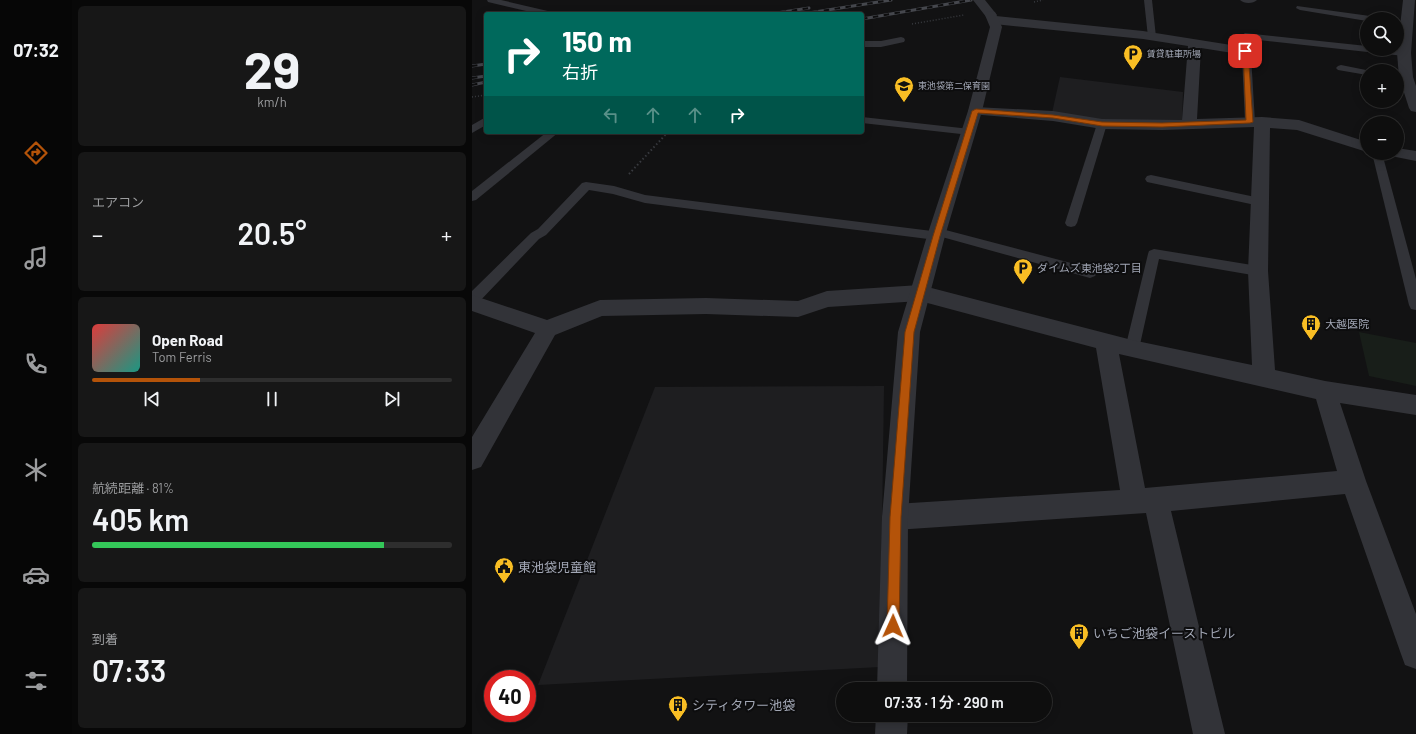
<!DOCTYPE html>
<html lang="ja">
<meta charset="utf-8">
<style>
:root{--surface:#0e0e0e;--page:#171717;--text:#f1f3f6;--muted:#9b9c9e;--line:#2e2e2e;--accent:#b45309}
body{margin:0;font-family:Barlow,"Noto Sans JP",sans-serif;background:var(--page);color:var(--text);height:100vh;display:flex;flex-direction:column;font-size:15px;white-space:nowrap}
*{box-sizing:border-box;margin:0}
p{font-size:13px;color:var(--muted)}
.icon{flex:none;width:22px;height:22px;fill:none;stroke:currentColor;stroke-width:2;stroke-linecap:round;stroke-linejoin:round}
.map{position:relative;flex:1;overflow:hidden}
.side{display:flex;flex-direction:column;gap:6px;padding:6px;background:#080808;width:400px}
.side>*{flex:none}
.banner{position:absolute;left:12px;top:12px;width:380px;height:122px;border-radius:4px;box-shadow:0 2px 10px #0003,0 0 0 1px var(--line);background:#00695c;color:#fff;overflow:hidden}
.controls{position:absolute;left:888px;top:12px;display:grid;gap:8px}
.controls a{display:grid;place-items:center;width:44px;height:44px;border-radius:50%;background:var(--surface);box-shadow:0 2px 10px #0003,0 0 0 1px var(--line);font-size:20px}
.speed{position:absolute;left:12px;top:670px;display:flex;gap:8px;font-size:20px;font-weight:700;text-align:center}
.speed>*{display:grid;place-content:center;width:52px;height:52px;border-radius:50%;background:var(--surface);box-shadow:0 2px 10px #0003,0 0 0 1px var(--line);line-height:1}
.speed .limit{border:6px solid #d22;background:#fff;color:#111}
.pin{position:absolute;display:grid;place-items:center;width:34px;height:34px;color:#fff;margin:-17px;border-radius:8px;box-shadow:0 2px 6px #0006}
.me{position:absolute;width:44px;margin:-22px;rotate:1deg;stroke-linejoin:round;filter:drop-shadow(0 0 3px #0008)}
.turn{display:flex;align-items:center;gap:14px;height:84px;padding:0 12px;font-size:18px}
.turn .icon{width:52px;height:52px;stroke-width:2.5}
.turn b{display:block;font-size:28px;line-height:34px}
.lanes{display:flex;align-items:center;height:38px;padding:0 12px;background:#0003;justify-content:center;gap:20px;direction:ltr}
.lanes .off{opacity:.35}
.big{font-size:30px;font-weight:600;line-height:1.1}
.side .tile{flex:1;display:flex;flex-direction:column;justify-content:center;gap:6px;min-width:0;padding:0 14px;border-radius:6px;background:var(--page)}
.side .dial{align-items:center;gap:0}
.dial b{font-size:52px;line-height:1}
.song{display:flex;align-items:center;gap:12px}
.cover{width:48px;height:48px;border-radius:6px;background:linear-gradient(135deg,hsl(0 70% 55%),hsl(170 70% 35%))}
.played{height:4px;border-radius:2px;background:linear-gradient(90deg,var(--accent) 30%,var(--line) 30%)}
.keys{display:flex;justify-content:space-around;direction:ltr}
.heat{display:flex;justify-content:space-between;align-items:center;font-size:22px;direction:ltr}
.charge{height:6px;border-radius:3px;background:linear-gradient(90deg,#34c759 81%,var(--line) 0)}
.trip{position:absolute;left:364px;top:682px;width:216px;height:40px;border-radius:20px;background:var(--surface);box-shadow:0 2px 10px #0003,0 0 0 1px var(--line);font-weight:600;line-height:40px;text-align:center}
main{display:flex;flex:1;min-height:0}
.tab-bar{display:flex;flex-direction:column;width:72px;justify-content:space-around;align-items:center;background:#060606;color:var(--muted)}
.tab-bar .icon{width:28px;height:28px}
.tab-bar .on{color:var(--accent)}
.tab-bar b{font-size:18px;color:var(--text)}
.map>svg:first-child{display:block}
.built{fill:#1e1e20}
.green{fill:#181e19}
.lines{fill:none;stroke-linecap:round;stroke-linejoin:round}
.path-far1{stroke:#383a3f;stroke-width:1.5;stroke-dasharray:1 2;stroke-linecap:butt}
.path{stroke:#383a3f;stroke-width:2;stroke-dasharray:1.5 2.5;stroke-linecap:butt}
.service{fill:#323338;fill-rule:evenodd}
.minor{fill:#323338;fill-rule:evenodd}
.tertiary{fill:#323338;fill-rule:evenodd}
.rail-casing{stroke:#45474d;stroke-width:3}
.rail{stroke:#0d0d0e;stroke-width:2;stroke-dasharray:5.5;stroke-linecap:butt}
.route{fill:#b45309;stroke:#753606}
.labels{text-anchor:middle;stroke-width:4;stroke-linejoin:round;paint-order:stroke}
.far-poi-label{font-size:9px;fill:#a2a7b5;stroke:#0d0d0e;text-anchor:start}
.poi-label{font-size:11px;fill:#a2a7b5;stroke:#0d0d0e;text-anchor:start}
.near-poi-label{font-size:13px;fill:#a2a7b5;stroke:#0d0d0e;text-anchor:start}
</style>
<main>
<nav class="tab-bar">
<b>07:32</b>
<svg class="icon on" aria-label="directions" viewBox="0 0 24 24"><path d="M12 3l9 9-9 9-9-9zM9 14v-3h6M13 9l2 2-2 2"/></svg>
<svg class="icon" aria-label="music" viewBox="0 0 24 24"><path d="M9 18V5l10-2v13"/><circle cx="6" cy="18" r="3"/><circle cx="16" cy="16" r="3"/></svg>
<svg class="icon" aria-label="phone" viewBox="0 0 24 24"><path d="M5 4h4l2 5-3 2q2 4 5 5l2-3 5 2v4C11 20 4 13 5 4z"/></svg>
<svg class="icon" aria-label="climate" viewBox="0 0 24 24"><path d="M12 3v18M4 7l16 10M4 17L20 7"/></svg>
<svg class="icon" aria-label="car" viewBox="0 0 24 24"><path d="M5 17H2v-5l4-1 3-4h7l3 4 3 1v5h-3M9 17h6M6 11h13"/><circle cx="7" cy="17" r="2"/><circle cx="17" cy="17" r="2"/></svg>
<svg class="icon" aria-label="filters" viewBox="0 0 24 24"><path d="M4 7h16M4 17h16"/><circle cx="9" cy="7" r="2"/><circle cx="15" cy="17" r="2"/></svg>
</nav>
<section class="side">
<div class="tile dial"><b>29</b><p>km/h</p></div>
<div class="tile"><p>エアコン</p>
<div class="heat"><a>−</a><b class="big">20.5°</b><a>+</a></div>
</div>
<div class="tile">
<div class="song"><i class="cover"></i><div><b>Open Road</b><p>Tom Ferris</p></div></div>
<div class="played"></div>
<div class="keys"><svg class="icon" aria-label="previous" viewBox="0 0 24 24"><path d="M18 5L8 12l10 7zM5 5v14"/></svg><svg class="icon" aria-label="pause" viewBox="0 0 24 24"><path d="M8 5v14M16 5v14"/></svg><svg class="icon" aria-label="next" viewBox="0 0 24 24"><path d="M6 5l10 7-10 7zM19 5v14"/></svg></div>
</div>
<div class="tile"><p>航続距離 · 81%</p><b class="big">405 km</b><div class="charge"></div></div>
<div class="tile"><p>到着</p><b class="big">07:33</b></div>
</section>
<div class="map">
<svg width="944" height="734" viewBox="0 0 944 734">
<rect width="100%" height="100%" fill="#121213"/>
<g class="built">
<polygon points="588,77 711,92 710,120 641,121 580,113"/>
<polygon points="412,386 408,667 66,685 183,387"/>
</g>
<polygon class="green" points="887,332 944,343 944,386 897,376"/>
<g class="lines">
<g class="path-far1">
<polyline points="562,2 571,0"/>
<polyline points="440,24 492,15"/>
<polyline points="0,97 14,95"/>
</g>
<polyline class="path" points="157,174 196,132"/>
<g class="service">
<polygon points="15,0 29,0 80,12 81,14 67,14 16,2"/>
<polygon points="672,0 680,0 684,37 680,40 676,37"/>
<path d="M768,0H785C781,4 772,4 768,0Z"/>
<polygon points="825,6 898,16 902,19 895,19 895,21 828,10 824,8"/>
<polygon points="773,33 895,46 895,49 932,50 937,53 932,56 778,39 783,122 778,125 773,122 769,36"/>
<polygon points="429,37 432,38 433,40 432,42 409,47 390,47 390,41 409,41"/>
<polygon points="869,65 899,71 895,71 895,75 866,70 864,68 866,66"/>
<polygon points="14,117 14,125 0,133 0,125"/>
<polygon points="390,117 498,129 503,132 498,135 390,123"/>
<polygon points="630,121 635,124 605,223 603,226 599,227 595,226 593,223 625,124"/>
<polygon points="75,132 87,132 4,200 0,201 0,191"/>
<polygon points="900,153 910,153 944,279 944,310 939,309 937,305"/>
<polygon points="679,175 788,198 792,199 794,202 792,205 788,206 675,182 673,179 675,176"/>
<polygon points="114,182 142,186 173,195 460,231 462,229 466,228 618,268 623,270 625,273 623,276 618,278 470,237 464,240 173,203 141,194 117,190 74,235 67,239 5,304 0,305 0,291 59,233 66,229 110,183"/>
<polygon points="682,249 786,266 791,268 793,271 791,274 786,276 687,259 667,349 665,353 660,355 655,353 653,349 676,254 677,251"/>
</g>
<g class="minor">
<path d="M501,0H513L525,15L524,16L671,31L778,48L780,51L778,54L773,55L729,48L725,119L790,117L827,120L895,142V152L825,130L798,128L796,271L803,370L853,381L944,395V415L868,403L894,481L944,614V669L933,665L929,654L873,494L699,511L753,734H721L674,513L423,530L414,526L410,517L414,508L423,504L648,490L624,348L448,301L356,307L326,317L234,314L130,316L83,335L9,467L0,470V437L63,333L0,311V295L75,320L128,300L234,298L326,301L355,291L448,285L660,340L780,365L776,271L782,127L690,130L630,129L581,121L498,114L496,111L498,108L503,107L581,111L630,119L710,120L716,46L671,39L522,24L518,23L516,20L517,18H515ZM647,354L844,399L865,471L673,488Z"/>
<polygon points="931,0 943,0 939,53 941,77 944,86 944,112 939,111 937,108 927,77 925,53"/>
<polygon points="925,148 944,151 944,161 919,156 917,153 925,153"/>
</g>
<g class="tertiary">
<polygon points="519,11 523,12 530,27 510,111 473,236 448,332 436,517 435,689 405,689 410,517 426,332 455,236 496,111 518,27 513,15 515,12"/>
<polygon points="404,715 436,715 435,734 403,734"/>
</g>
<g class="rail-casing">
<g id="rail">
<polyline points="298,14 337,8"/>
<polyline points="330,14 419,0"/>
<polyline points="390,19 499,0"/>
<polyline points="0,66 14,64"/>
<polyline points="0,78 14,76"/>
<polyline points="0,85 14,82"/>
</g>
</g>
<use href="#rail" class="rail"/>
</g>
<polygon class="route" points="773,49 776,51 781,122 778,123 690,127 630,126 581,118 506,113 468,236 442,332 429,517 427,626 425,631 421,632 417,631 415,626 418,517 433,332 461,236 500,111 504,109 581,115 630,122 690,123 774,120 771,51"/>
<defs>
<g id="parking-pin" transform="scale(1)"><path d="M0 17L-7.5 6A9.5 9.5 0 1 1 7.5 6Z" fill="#f9be24" stroke="#0d0d0e"/><path d="M-3.5-5.5H1a3.5 3.5 0 0 1 0 7H-1V5.5H-3.5ZM-1-3.4V-.6H.8a1.4 1.4 0 0 0 0-2.8Z" fill="#111"/></g>
<g id="school-pin" transform="scale(1)"><path d="M0 17L-7.5 6A9.5 9.5 0 1 1 7.5 6Z" fill="#f9be24" stroke="#0d0d0e"/><path d="M0-5L7-2L0 1L-7-2ZM-4 1L0 2.5L4 1V4Q0 6-4 4Z" fill="#111"/></g>
<g id="building-pin" transform="scale(1)"><path d="M0 17L-7.5 6A9.5 9.5 0 1 1 7.5 6Z" fill="#f9be24" stroke="#0d0d0e"/><path d="M-4-6H4V6H1V3H-1V6H-4ZM-2.5-4.3h1.7v1.8h-1.7ZM.8-4.3h1.7v1.8H.8ZM-2.5-1h1.7V.8h-1.7ZM.8-1h1.7V.8H.8Z" fill="#111"/></g>
<g id="civic-pin" transform="scale(1)"><path d="M0 17L-7.5 6A9.5 9.5 0 1 1 7.5 6Z" fill="#f9be24" stroke="#0d0d0e"/><path d="M-.6-6.5H3V-4.5H.6V-3L4-1V1h2V6H-6V1h2V-1L-.6-3ZM-1.2 2.5V6h2.4V2.5Z" fill="#111"/></g>
</defs>
<g fill-rule="evenodd">
<use href="#parking-pin" x="661" y="54"/>
<use href="#school-pin" x="432" y="86"/>
<use href="#parking-pin" x="551" y="268"/>
<use href="#building-pin" x="839" y="324"/>
<use href="#civic-pin" x="32" y="567"/>
<use href="#building-pin" x="607" y="633"/>
<use href="#building-pin" x="206" y="705"/>
</g>
<g class="labels">
<g class="far-poi-label">
<text x="675" y="57">賃貸駐車所場</text>
<text x="446" y="89">東池袋第二保育園</text>
</g>
<g class="poi-label">
<text x="565" y="272">ダイムズ東池袋2丁目</text>
<text x="853" y="328">大越医院</text>
</g>
<g class="near-poi-label">
<text x="46" y="572">東池袋児童館</text>
<text x="621" y="638">いちご池袋イーストビル</text>
<text x="220" y="710">シティタワー池袋</text>
</g>
</g>
</svg>
<div class="controls">
<a><svg class="icon" aria-label="search" viewBox="0 0 24 24"><circle cx="10" cy="10" r="6"/><path d="M15 15l6 6"/></svg></a>
<a>+</a>
<a>−</a>
</div>
<div class="speed"><div class="limit">40</div></div>
<div class="pin" style="left:773px;top:51px;background:#d93025"><svg class="icon" aria-label="arrive" viewBox="0 0 24 24"><path d="M6 21V4h12l-3 4 3 4H6"/></svg></div>
<svg class="me" style="left:421px;top:626px" viewBox="-20 -20 40 40"><path d="M0-17L14 15 0 8-14 15z" fill="#b45309" stroke="#fff" stroke-width="4"/></svg>
<div class="trip">07:33 · 1 分 · 290 m</div>
<div class="banner">
<div class="turn"><svg class="icon" aria-label="right" viewBox="0 0 24 24"><path d="M7 20v-9h11M14 6l5 5-5 5"/></svg><div><b>150 m</b>右折</div></div>
<div class="lanes"><svg class="icon off" aria-label="left" viewBox="0 0 24 24"><path d="M17 20v-9H6M10 6l-5 5 5 5"/></svg><svg class="icon off" aria-label="ahead" viewBox="0 0 24 24"><path d="M12 20V5M6 11l6-6 6 6"/></svg><svg class="icon off" aria-label="ahead" viewBox="0 0 24 24"><path d="M12 20V5M6 11l6-6 6 6"/></svg><svg class="icon" aria-label="right" viewBox="0 0 24 24"><path d="M7 20v-9h11M14 6l5 5-5 5"/></svg></div>
</div>
</div>
</main>
